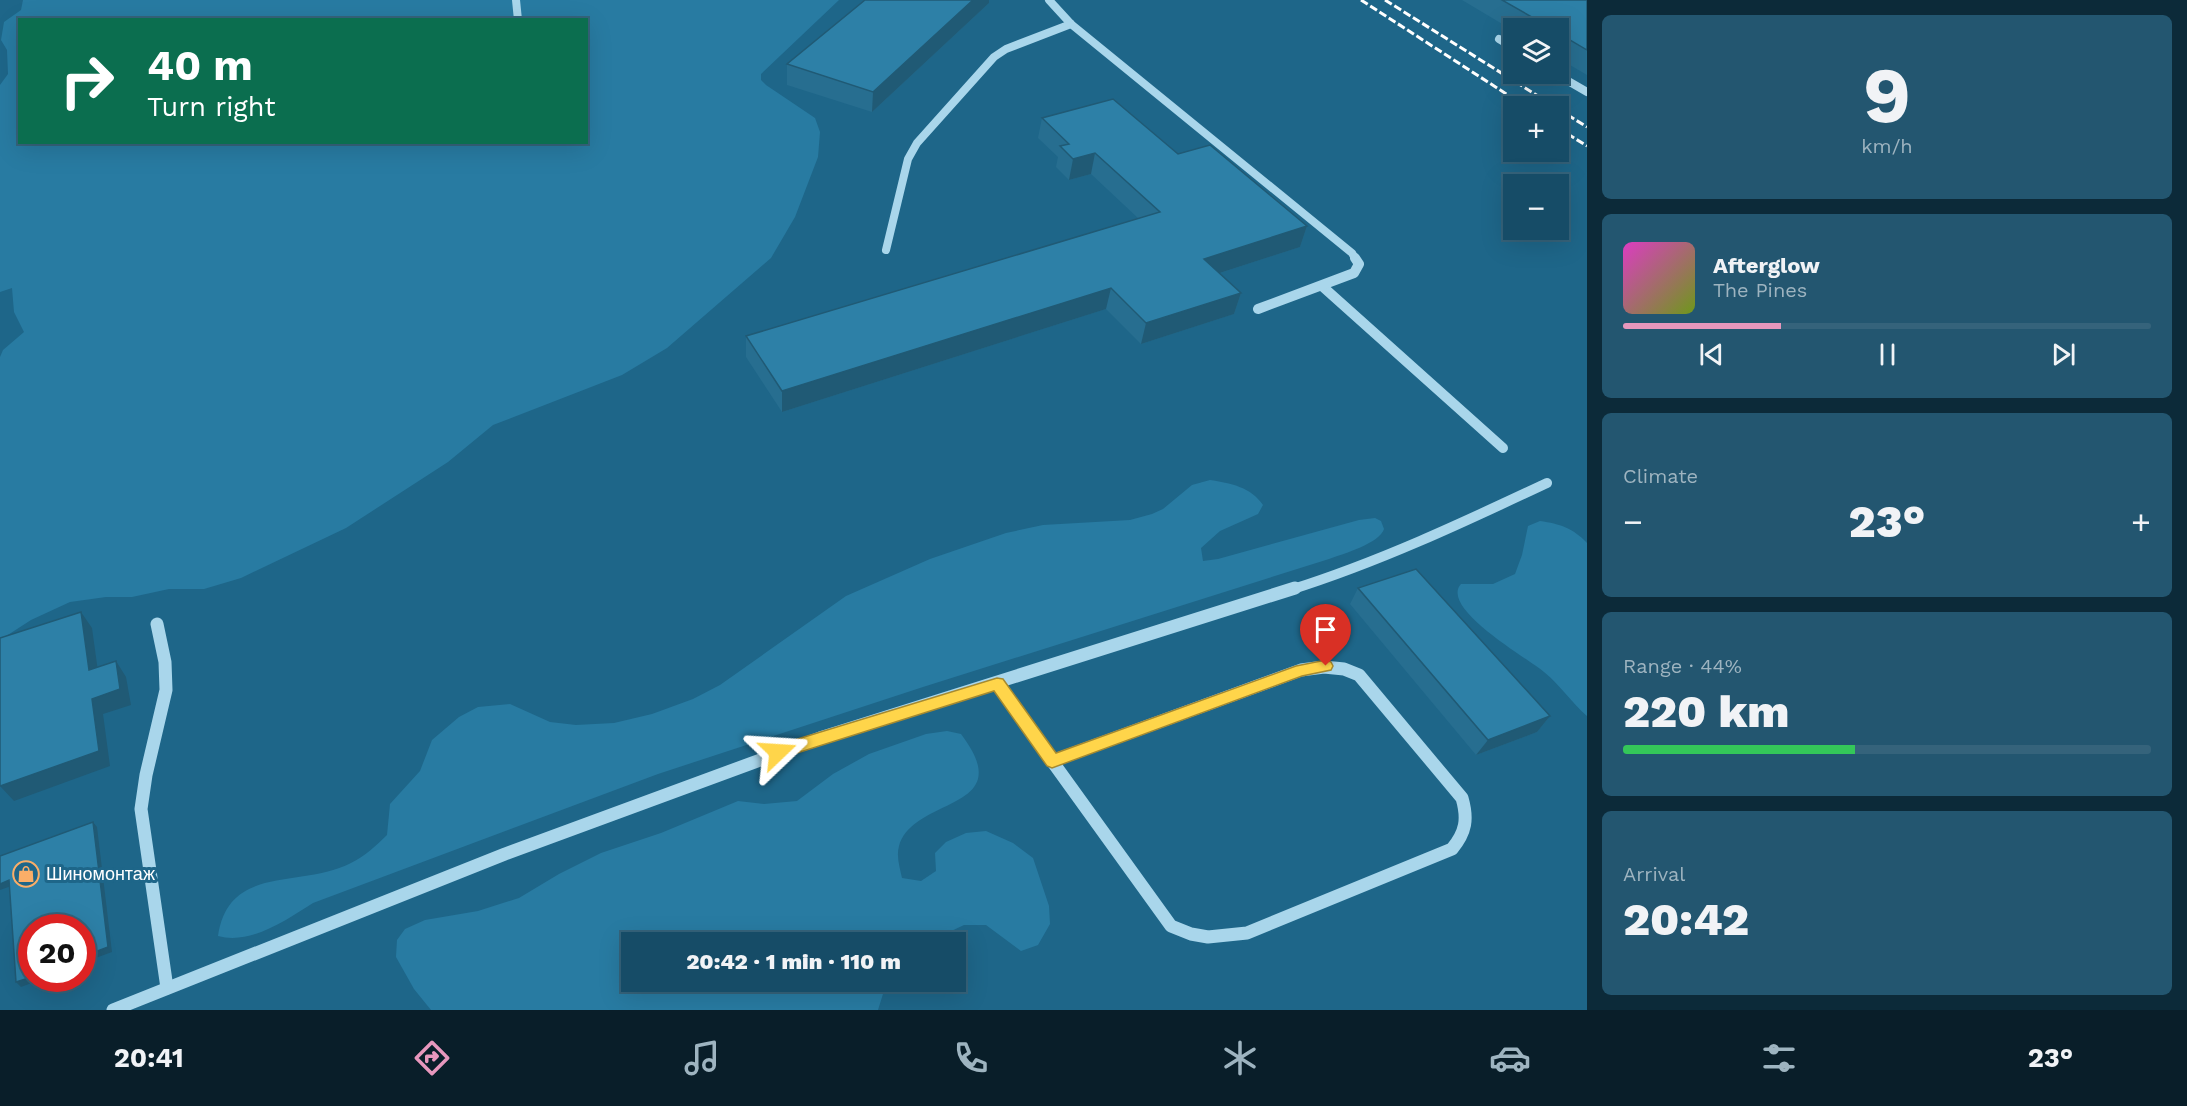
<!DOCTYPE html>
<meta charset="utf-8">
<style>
:root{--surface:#164c67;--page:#235670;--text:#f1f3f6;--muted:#9eb4c0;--line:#35637b;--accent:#e797bd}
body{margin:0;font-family:"Work Sans",sans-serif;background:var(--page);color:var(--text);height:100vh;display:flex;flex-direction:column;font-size:22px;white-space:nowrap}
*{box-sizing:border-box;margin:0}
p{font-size:20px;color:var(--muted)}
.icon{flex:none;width:33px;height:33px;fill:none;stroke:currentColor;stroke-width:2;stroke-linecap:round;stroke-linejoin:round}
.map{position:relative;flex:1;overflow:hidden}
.details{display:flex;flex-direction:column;gap:15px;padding:15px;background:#0c2a39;width:600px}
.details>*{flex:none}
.guide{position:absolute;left:18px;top:18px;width:570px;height:126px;border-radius:0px;box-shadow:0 6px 24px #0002,0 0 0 2px var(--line);background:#0b6e4f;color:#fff;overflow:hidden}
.tools{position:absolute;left:1503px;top:18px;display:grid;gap:12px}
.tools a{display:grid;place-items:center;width:66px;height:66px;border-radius:0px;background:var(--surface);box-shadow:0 6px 24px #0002,0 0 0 2px var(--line);font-size:30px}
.speed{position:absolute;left:18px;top:914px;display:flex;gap:12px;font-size:30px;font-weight:700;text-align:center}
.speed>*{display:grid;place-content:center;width:78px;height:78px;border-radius:50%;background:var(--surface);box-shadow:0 6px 24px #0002,0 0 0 2px var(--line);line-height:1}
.speed .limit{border:9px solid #d22;background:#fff;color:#111}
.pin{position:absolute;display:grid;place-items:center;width:51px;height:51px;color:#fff;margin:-62px -26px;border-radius:50% 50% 50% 0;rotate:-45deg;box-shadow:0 0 6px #0007}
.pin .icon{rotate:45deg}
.me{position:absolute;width:66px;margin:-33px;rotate:70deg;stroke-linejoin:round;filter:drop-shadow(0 0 4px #0008)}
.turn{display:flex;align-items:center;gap:21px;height:126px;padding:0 30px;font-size:27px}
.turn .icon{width:78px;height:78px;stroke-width:2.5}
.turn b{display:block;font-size:42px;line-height:51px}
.big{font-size:45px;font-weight:800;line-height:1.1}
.details .widget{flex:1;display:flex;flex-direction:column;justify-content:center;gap:9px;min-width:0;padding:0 21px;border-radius:9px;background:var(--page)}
.details .dial{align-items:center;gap:0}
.dial b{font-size:78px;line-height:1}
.song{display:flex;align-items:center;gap:18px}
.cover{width:72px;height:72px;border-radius:9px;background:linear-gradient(135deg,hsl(310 70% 55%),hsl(80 70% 35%))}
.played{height:6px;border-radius:3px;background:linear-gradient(90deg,var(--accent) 30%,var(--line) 30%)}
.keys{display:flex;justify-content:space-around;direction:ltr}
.heat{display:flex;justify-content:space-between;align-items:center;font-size:33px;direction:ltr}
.charge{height:9px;border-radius:4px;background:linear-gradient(90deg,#34c759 44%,var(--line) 0)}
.trip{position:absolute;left:621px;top:932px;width:345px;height:60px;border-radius:0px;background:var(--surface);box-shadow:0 6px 24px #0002,0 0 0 2px var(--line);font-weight:800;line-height:60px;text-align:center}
.dock{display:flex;height:96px;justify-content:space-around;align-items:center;background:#091e29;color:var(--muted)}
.dock .icon{width:42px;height:42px}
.dock .on{color:var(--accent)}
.dock b{font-size:27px;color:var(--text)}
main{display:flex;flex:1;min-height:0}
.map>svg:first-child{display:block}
.green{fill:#287ba2;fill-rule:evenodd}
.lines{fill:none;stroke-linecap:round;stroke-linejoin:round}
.minor-far2{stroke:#a9d6eb;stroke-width:8}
.minor-far1{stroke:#a9d6eb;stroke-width:10}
.minor{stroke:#a9d6eb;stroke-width:13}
.rail{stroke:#fff;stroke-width:3;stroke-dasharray:8 3;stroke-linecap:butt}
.wall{fill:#276e90}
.shaded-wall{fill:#205a75}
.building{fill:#2d80a7;stroke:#205a75;stroke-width:1.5}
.route{fill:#ffd54a;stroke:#a68a30;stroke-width:1.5}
.labels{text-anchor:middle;stroke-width:6;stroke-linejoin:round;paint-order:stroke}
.near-poi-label{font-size:18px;fill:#fff;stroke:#1e6689;text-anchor:start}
</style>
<main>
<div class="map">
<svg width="1587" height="1010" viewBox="0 0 1587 1010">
<rect width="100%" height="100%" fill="#1e6689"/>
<g class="green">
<path d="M23,0H839L761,74V80L766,85L815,118L820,132L818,157L795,217L771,258L667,348L622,375L493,425L448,462L346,528L241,578L204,589H169L132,597H106L70,602L31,620L0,640V357L3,350L24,332L14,312L12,288L0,292V85L8,74L7,50L1,40L4,22L21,10ZM20,20H586V142H20Z"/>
<path d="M1210,480C1230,483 1251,487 1263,505L1258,514L1220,531L1201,548L1203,561L1218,559L1359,520L1375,518L1381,521L1384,529C1380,543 1343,554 1329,559L923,687L658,774L313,903C286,920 251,945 218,936C229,863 301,889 351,863C365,856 376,846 387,835L390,804L420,771L432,740L459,717L478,707L510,704L550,722L576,725L614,723L652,714L693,699L720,685L846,596L930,559L1006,533L1043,525L1130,520L1152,514L1163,509L1192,485Z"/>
<path d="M1540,521C1560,524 1573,528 1587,543V716C1572,703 1560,685 1544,672C1529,659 1439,608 1461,584H1493L1515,574L1522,555L1528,526Z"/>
<path d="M947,731L961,734C1020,812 914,795 899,846C896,857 900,868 902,878L921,881L936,871L935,853L946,842L966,833L986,831L1013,843L1033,858L1049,906L1050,924L1038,945L1021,951L986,925H964L928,942H632V981H887L878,1010H431L414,989L396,957L397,940L405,929L425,920L478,911L519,898L559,874L601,853L661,833L738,801L764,804L797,801L833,774L869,754L926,734Z"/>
</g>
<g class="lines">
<g class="minor-far2">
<polyline points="516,0 518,20"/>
<polyline points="1049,0 1071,24 1352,253 1356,260"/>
<polyline points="1499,39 1514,48"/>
<polyline points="1556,74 1587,92"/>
<polyline points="886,250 908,159 917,143 994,57 1006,49 1071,24"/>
</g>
<g class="minor-far1">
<polyline points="1322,286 1503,448"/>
<polyline points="1258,309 1354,273 1359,264 1355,258"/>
<path d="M1290,590C1379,562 1462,523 1547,483"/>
</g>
<g class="minor">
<polyline points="157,624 165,662 166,690 146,775 141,809 167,988"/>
<path d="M1324,667L1344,669L1359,675L1462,798C1468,819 1466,832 1452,849L1247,933L1208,937L1191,934L1171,926L1052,761L1301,670Z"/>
<polyline points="997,684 1052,761"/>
<polyline points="113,1010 505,854 820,738 1295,588"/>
</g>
<g class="rail">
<polyline points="1361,0 1525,106"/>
<polyline points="1385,0 1554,106"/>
<polyline points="1558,109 1587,127"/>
<polyline points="1558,128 1587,146"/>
</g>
</g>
<g class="wall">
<polygon points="1462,0 1587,0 1587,75 1558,58 1558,28 1514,28 1514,31"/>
<polygon points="989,3 872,112 787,85 787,64"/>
<polygon points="1042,118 1178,154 1307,226 1300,247 1220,273 1241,293 1234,314 1141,344 1106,309 782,412 746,357 746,336 1139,219 1091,174 1069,180 1056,167 1058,157 1038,138"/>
<polygon points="1358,588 1550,716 1537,732 1476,755 1350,604"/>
</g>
<g class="shaded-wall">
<polygon points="973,0 989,0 989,3 872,112 873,92"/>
<polygon points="1095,153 1091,174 1069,180 1073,159"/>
<polygon points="1307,226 1300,247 1198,280 1204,259"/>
<polygon points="1111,288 1106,309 782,412 782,391"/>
<polygon points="1241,293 1234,314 1141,344 1146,323"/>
<polygon points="81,612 92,628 100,686 89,670"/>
<polygon points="116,661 126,677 131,705 103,714 110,766 14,801 0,786 92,699"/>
<polygon points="1550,716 1537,732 1476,755 1488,740"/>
<polygon points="93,822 97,827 112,952 82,963"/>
<polygon points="9,880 14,885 0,890 0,884"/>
<polygon points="32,977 32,978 45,978 21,987 16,982"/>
</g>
<g class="building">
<polygon points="865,0 973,0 873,92 787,64"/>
<polygon points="1502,0 1587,0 1587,50 1558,33 1558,28 1551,28"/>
<polygon points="1113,99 1178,154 1210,145 1307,226 1204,259 1241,293 1146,323 1111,288 782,391 746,336 1160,212 1095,153 1073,159 1060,146 1069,144 1042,118"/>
<polygon points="1416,569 1550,716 1488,740 1358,588"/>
<polygon points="81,612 89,670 116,661 120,689 92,699 99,751 0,786 0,638"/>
<polygon points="93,822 108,947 82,957 82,927 32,927 32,977 16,982 9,880 0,884 0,856"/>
</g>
<polygon class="route" points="1326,660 1331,662 1333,666 1331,670 1302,676 1052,768 1047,766 994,691 778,759 773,757 770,752 773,747 778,745 997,678 1003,679 1056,753 1296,666"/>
<defs>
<g id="shop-ring" transform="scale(1.35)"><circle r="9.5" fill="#1e6689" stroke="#faae68" stroke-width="1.5"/><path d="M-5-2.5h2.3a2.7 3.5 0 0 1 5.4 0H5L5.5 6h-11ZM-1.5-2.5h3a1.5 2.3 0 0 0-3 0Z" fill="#faae68"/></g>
</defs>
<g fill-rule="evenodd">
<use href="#shop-ring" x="26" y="874"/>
</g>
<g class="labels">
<g class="near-poi-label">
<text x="46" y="880">Шиномонтаж</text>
</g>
</g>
</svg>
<div class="tools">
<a><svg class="icon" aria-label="layers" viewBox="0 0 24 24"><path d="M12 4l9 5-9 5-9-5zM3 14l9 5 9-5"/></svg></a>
<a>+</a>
<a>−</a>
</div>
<div class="speed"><div class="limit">20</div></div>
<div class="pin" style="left:1326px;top:666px;background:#d93025"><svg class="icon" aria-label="arrive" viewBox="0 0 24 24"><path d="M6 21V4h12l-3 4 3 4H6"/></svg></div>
<svg class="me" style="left:778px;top:752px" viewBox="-20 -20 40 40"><path d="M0-17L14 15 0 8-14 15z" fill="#ffd54a" stroke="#fff" stroke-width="4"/></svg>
<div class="trip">20:42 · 1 min · 110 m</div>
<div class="guide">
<div class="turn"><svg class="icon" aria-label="right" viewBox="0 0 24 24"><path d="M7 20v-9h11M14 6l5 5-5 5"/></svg><div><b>40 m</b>Turn right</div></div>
</div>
</div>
<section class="details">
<div class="widget dial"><b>9</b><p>km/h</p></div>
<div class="widget">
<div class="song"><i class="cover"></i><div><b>Afterglow</b><p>The Pines</p></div></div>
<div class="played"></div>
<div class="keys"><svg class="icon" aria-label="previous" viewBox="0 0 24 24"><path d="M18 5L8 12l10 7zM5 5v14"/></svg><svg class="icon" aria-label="pause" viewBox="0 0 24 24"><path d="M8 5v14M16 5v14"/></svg><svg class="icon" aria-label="next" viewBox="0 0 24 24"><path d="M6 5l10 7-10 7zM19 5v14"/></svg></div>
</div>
<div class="widget"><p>Climate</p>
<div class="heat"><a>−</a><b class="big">23°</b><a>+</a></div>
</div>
<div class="widget"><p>Range · 44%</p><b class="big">220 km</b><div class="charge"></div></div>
<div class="widget"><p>Arrival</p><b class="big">20:42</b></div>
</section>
</main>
<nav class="dock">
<b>20:41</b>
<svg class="icon on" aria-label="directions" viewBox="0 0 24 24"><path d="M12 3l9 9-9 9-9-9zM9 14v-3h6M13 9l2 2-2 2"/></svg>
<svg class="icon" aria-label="music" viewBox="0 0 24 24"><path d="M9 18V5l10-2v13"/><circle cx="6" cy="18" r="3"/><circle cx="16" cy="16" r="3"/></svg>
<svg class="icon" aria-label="phone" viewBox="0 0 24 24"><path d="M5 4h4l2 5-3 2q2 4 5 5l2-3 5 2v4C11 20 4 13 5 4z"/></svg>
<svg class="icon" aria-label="climate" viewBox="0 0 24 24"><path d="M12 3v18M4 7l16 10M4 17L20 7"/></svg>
<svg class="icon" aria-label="car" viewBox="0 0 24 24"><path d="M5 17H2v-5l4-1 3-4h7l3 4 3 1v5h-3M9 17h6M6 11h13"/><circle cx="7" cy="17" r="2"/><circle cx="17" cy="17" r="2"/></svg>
<svg class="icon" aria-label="filters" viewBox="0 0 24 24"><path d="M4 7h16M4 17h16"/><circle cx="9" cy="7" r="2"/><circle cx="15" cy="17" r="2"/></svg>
<b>23°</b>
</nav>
